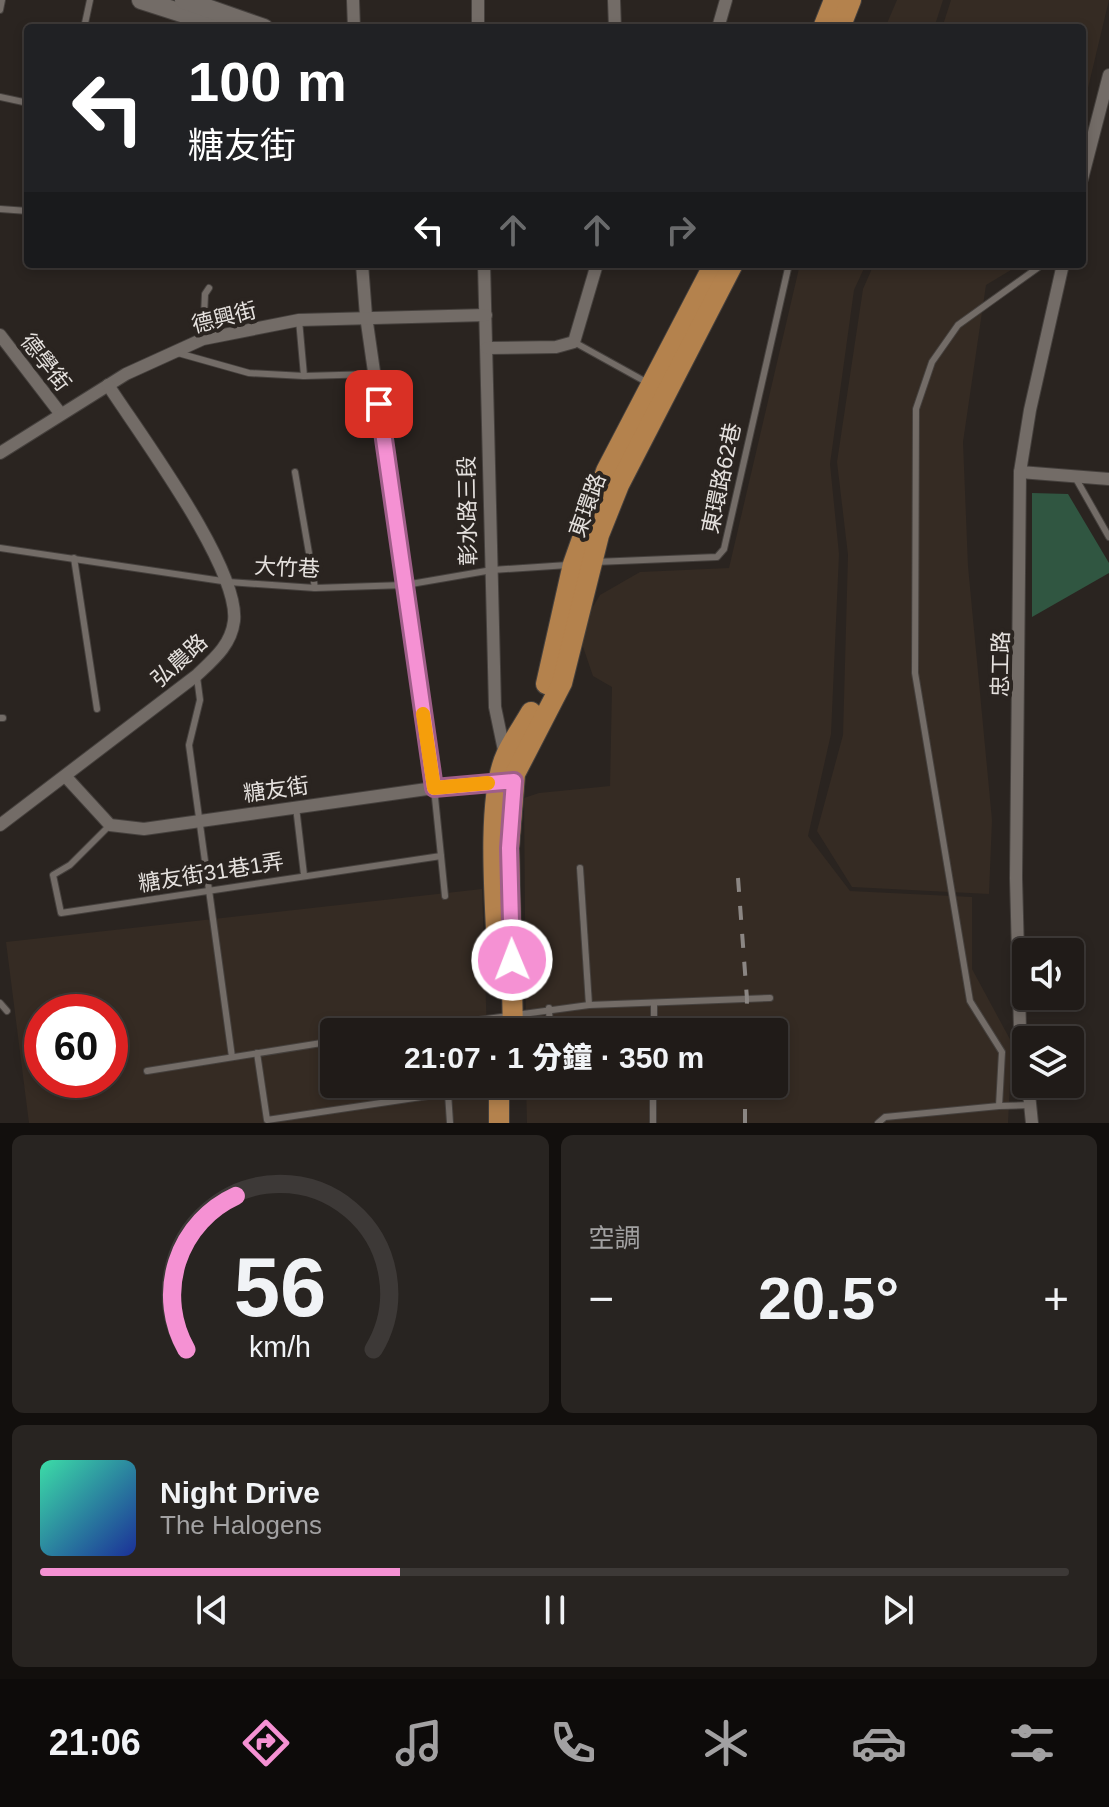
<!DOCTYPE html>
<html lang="zh-TW">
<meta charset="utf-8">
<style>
:root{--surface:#201b18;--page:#282421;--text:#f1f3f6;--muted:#a2a1a2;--line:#3d3937;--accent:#f591d3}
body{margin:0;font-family:Helvetica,"Noto Sans TC",sans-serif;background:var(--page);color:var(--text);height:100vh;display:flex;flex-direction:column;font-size:30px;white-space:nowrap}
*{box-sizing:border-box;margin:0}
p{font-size:26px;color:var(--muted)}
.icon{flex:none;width:44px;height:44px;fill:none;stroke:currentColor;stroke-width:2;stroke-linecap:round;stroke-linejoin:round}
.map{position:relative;height:1123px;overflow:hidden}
.sheet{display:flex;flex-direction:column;gap:12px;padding:12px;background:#120f0d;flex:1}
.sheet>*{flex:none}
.banner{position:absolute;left:24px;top:24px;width:1062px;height:244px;border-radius:8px;box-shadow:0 4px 12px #0003,0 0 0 2px var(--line);background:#202124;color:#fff;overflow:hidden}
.tools{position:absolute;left:1012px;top:938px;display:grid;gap:16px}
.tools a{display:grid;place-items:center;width:72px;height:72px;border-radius:8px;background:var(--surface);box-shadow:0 4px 12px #0003,0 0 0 2px var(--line);font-size:40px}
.speed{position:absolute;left:24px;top:994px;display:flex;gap:16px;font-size:40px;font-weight:700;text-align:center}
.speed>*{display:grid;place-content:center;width:104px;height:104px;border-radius:50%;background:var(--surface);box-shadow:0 4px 12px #0003,0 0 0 2px var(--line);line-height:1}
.speed .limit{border:12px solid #d22;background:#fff;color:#111}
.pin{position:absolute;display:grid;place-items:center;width:68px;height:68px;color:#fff;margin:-34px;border-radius:16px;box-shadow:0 4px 12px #0006}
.me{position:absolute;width:88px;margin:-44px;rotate:359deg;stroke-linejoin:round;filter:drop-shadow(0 0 6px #0008)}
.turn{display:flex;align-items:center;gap:28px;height:168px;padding:0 32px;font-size:36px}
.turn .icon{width:104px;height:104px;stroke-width:2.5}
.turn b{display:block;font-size:56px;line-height:68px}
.lanes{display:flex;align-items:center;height:76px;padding:0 32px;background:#0003;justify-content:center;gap:40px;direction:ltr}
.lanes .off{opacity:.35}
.big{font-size:60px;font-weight:800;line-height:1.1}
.sheet .card{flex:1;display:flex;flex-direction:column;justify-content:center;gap:12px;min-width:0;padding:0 28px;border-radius:12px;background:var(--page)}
.sheet .dial{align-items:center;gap:0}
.dial svg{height:208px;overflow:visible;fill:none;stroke:var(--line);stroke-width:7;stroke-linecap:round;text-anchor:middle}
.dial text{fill:var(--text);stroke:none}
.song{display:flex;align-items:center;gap:24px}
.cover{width:96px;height:96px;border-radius:12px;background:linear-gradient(135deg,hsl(160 70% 55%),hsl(230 70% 35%))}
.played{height:8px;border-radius:4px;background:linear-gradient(90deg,var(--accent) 35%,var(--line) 35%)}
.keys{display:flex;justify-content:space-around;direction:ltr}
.heat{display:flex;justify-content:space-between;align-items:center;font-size:44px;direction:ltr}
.sheet .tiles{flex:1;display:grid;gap:12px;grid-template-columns:1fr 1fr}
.card:last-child{grid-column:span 2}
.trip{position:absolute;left:320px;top:1018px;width:468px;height:80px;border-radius:8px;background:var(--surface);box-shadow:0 4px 12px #0003,0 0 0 2px var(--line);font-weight:800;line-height:80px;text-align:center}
.tabs{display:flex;height:128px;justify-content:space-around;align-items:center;background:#0d0b0a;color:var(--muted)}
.tabs .icon{width:56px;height:56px}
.tabs .current{color:var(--accent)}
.tabs b{font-size:36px;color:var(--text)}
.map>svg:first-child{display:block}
.built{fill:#352b23;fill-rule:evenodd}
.green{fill:#305641}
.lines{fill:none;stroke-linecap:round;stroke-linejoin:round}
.lane-casing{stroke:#45403d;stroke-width:8}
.street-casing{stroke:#45403d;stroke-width:14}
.secondary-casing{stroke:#45403d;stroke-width:20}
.primary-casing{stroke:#45403d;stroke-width:22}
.lane{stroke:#736c67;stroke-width:6}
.street{stroke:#736c67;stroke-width:12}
.secondary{stroke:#736c67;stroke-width:18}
.primary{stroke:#b4824d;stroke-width:20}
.rail{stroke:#8b8683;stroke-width:4;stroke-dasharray:14 14;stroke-linecap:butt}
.route-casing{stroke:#9f5e89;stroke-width:20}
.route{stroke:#f591d3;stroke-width:14}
.slow{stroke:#f59e0b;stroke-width:14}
.labels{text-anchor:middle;stroke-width:8;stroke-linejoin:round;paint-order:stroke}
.street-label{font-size:22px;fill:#e5e1de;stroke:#2a2420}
</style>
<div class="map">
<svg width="1109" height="1123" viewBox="0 0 1109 1123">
<rect width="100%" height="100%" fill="#2a2420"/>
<g class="built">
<polygon points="897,0 943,0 934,28 885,28"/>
<polygon points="951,0 1109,0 1082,113 1082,28 942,28"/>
<polygon points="800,264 866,264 854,290 830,464 839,554 831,734 808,836 850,891 972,897 972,969 1012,1043 1008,1123 527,1123 526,1084 774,1084 774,1032 526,1032 524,798 539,793 610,786 612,687 593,676 582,644 588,615 600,595 640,572 729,568"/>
<polygon points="874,264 1021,264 986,285 963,442 968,566 992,820 989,894 852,887 817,831 843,735 848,555 837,462 863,289"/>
<path d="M482,889L487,1032H334V1084H489L490,1123H29L6,942ZM42,1012H110V1080H42Z"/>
</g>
<polygon class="green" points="1032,493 1068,494 1109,563 1109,573 1032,617"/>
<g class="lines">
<g class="lane-casing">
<g id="lane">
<polyline points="0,10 2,0"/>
<polyline points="84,28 90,0"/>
<polyline points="0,97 28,103"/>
<polyline points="0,209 28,211"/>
<polyline points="299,320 304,376"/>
<polyline points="203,339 205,294 209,288"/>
<polyline points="574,342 648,383"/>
<polyline points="178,353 249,373 304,376 375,374"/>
<polyline points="295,472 315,588"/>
<polyline points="1075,477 1109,537"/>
<polyline points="0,548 229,582 315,588 405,585 492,570 568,565"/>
<polyline points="74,558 97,709"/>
<polyline points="595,562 717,557 724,549 789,264"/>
<polyline points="197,677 200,700 189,745 232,1057"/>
<polyline points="0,718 3,718"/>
<polyline points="434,788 441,856"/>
<polyline points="296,807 304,875"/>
<polyline points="110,825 70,865 53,875 61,913 441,856 445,896"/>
<polyline points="580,868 589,1005"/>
<polyline points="0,1003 7,1011"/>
<polyline points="549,1008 550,1032"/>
<polyline points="390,1032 589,1005 770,998"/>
<polyline points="654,1032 654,1003"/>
<polyline points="257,1053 267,1120 448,1093 450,1123"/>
<polyline points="147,1071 334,1041"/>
<polyline points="999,1106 1030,1105"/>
<polyline points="653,1123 653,1084"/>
<polyline points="878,1123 885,1117 999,1106 1002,1052 970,1001 915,673 916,409 932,362 958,325 1043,264"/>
</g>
</g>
<g class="street-casing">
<g id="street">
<polyline points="353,0 354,28"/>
<polyline points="478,0 478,28"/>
<polyline points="614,0 615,28"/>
<polyline points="718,28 726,0"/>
<polyline points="1082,179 1109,75"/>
<polyline points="362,264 366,316 434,788"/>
<polyline points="484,264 495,707 505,755"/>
<polyline points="0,335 60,413"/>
<polyline points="487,348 556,347 574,342 597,264"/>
<polyline points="0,453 126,374 203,339 299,320 486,315"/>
<polyline points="1020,472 1109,479"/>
<polyline points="66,777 110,825 144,829 434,788 502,782"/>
<path d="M0,825L197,675C214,659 231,645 234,621C240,568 139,433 108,385"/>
<polyline points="1026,1069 1020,1030 1016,878 1020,472 1030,410 1063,264"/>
<polyline points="1028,1084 1032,1123"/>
</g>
</g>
<g class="secondary-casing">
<g id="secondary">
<polyline points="141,0 228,28"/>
<polyline points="184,0 264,28"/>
</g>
</g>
<g class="primary-casing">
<g id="primary">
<polyline points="823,28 834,0"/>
<polyline points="840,28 851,0"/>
<polyline points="546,684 573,564 606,471 714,264"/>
<path d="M498,968C496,915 485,800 506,755C513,740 523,726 531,712"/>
<polyline points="513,1032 509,848 515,774 562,683 599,535 619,485 733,264"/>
<polyline points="499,1123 499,1084"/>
</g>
</g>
<use href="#lane" class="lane"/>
<use href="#street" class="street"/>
<use href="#secondary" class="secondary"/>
<use href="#primary" class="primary"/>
<g class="rail">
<polyline points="738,878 747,999 746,1032"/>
<polyline points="745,1123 745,1084"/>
</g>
</g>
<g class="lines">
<g class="route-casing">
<polyline id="route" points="379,404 434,788 514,781 509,848 512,960"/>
</g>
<use href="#route" class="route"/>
<polyline class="slow" points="423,714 434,788 488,783"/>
</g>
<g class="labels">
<g class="street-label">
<text transform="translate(224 317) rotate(-14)" y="8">德興街</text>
<text transform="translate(46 362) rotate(52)" y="8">德學街</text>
<text transform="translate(721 478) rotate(-78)" y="8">東環路62巷</text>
<text transform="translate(587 505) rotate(-70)" y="8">東環路</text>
<text transform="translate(467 511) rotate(-91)" y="8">彰水路三段</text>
<text transform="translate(287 567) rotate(3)" y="8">大竹巷</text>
<text transform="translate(179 660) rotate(-42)" y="8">弘農路</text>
<text transform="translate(1000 664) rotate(-89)" y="8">忠工路</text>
<text transform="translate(276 789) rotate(-8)" y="8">糖友街</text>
<text transform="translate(211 872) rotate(-9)" y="8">糖友街31巷1弄</text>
</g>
</g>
</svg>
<div class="tools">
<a><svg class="icon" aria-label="sound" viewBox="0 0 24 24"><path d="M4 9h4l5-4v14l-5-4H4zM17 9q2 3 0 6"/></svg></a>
<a><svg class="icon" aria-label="layers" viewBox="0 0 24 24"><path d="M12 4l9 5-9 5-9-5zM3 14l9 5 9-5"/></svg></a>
</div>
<div class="speed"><div class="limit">60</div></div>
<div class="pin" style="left:379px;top:404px;background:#d93025"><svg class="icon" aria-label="arrive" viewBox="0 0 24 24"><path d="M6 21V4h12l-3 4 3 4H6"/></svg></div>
<svg class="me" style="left:512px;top:960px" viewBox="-20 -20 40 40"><circle r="17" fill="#f591d3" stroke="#fff" stroke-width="3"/><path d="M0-11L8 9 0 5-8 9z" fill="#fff"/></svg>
<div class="trip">21:07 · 1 分鐘 · 350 m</div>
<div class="banner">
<div class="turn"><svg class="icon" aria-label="left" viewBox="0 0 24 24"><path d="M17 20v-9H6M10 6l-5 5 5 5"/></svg><div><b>100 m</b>糖友街</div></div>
<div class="lanes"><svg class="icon" aria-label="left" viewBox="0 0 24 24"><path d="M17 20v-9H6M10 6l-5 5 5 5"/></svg><svg class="icon off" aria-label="ahead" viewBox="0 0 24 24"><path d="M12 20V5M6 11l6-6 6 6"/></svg><svg class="icon off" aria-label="ahead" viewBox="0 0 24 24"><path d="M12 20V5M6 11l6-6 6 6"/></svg><svg class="icon off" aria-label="right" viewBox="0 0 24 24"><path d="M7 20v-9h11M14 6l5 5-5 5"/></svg></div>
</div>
</div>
<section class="sheet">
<div class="tiles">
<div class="card dial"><svg viewBox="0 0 100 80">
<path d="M14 69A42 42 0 1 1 86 69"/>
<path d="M14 69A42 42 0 0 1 33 10" stroke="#f591d3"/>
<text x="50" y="56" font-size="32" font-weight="700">56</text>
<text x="50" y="72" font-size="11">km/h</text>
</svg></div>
<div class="card"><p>空調</p>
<div class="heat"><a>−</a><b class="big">20.5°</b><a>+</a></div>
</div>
<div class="card">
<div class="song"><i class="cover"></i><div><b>Night Drive</b><p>The Halogens</p></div></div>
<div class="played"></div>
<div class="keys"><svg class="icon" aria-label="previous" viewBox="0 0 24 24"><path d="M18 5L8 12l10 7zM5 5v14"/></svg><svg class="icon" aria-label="pause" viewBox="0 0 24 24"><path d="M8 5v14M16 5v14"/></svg><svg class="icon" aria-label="next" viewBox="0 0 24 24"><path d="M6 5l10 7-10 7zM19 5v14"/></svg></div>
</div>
</div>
</section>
<nav class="tabs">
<b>21:06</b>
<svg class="icon current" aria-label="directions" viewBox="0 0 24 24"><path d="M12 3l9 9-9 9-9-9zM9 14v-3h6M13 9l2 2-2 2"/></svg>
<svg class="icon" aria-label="music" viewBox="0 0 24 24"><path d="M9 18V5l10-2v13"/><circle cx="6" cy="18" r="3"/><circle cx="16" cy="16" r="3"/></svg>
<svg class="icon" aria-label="phone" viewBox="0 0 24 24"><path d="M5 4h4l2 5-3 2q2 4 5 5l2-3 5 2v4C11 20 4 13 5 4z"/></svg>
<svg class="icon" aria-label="climate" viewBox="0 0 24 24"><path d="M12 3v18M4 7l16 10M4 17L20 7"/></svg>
<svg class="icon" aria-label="car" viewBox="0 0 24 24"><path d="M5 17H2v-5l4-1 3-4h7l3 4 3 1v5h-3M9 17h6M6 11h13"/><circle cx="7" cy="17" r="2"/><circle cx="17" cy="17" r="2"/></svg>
<svg class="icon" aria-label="filters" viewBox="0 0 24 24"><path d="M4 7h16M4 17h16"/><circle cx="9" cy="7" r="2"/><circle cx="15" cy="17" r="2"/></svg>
</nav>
